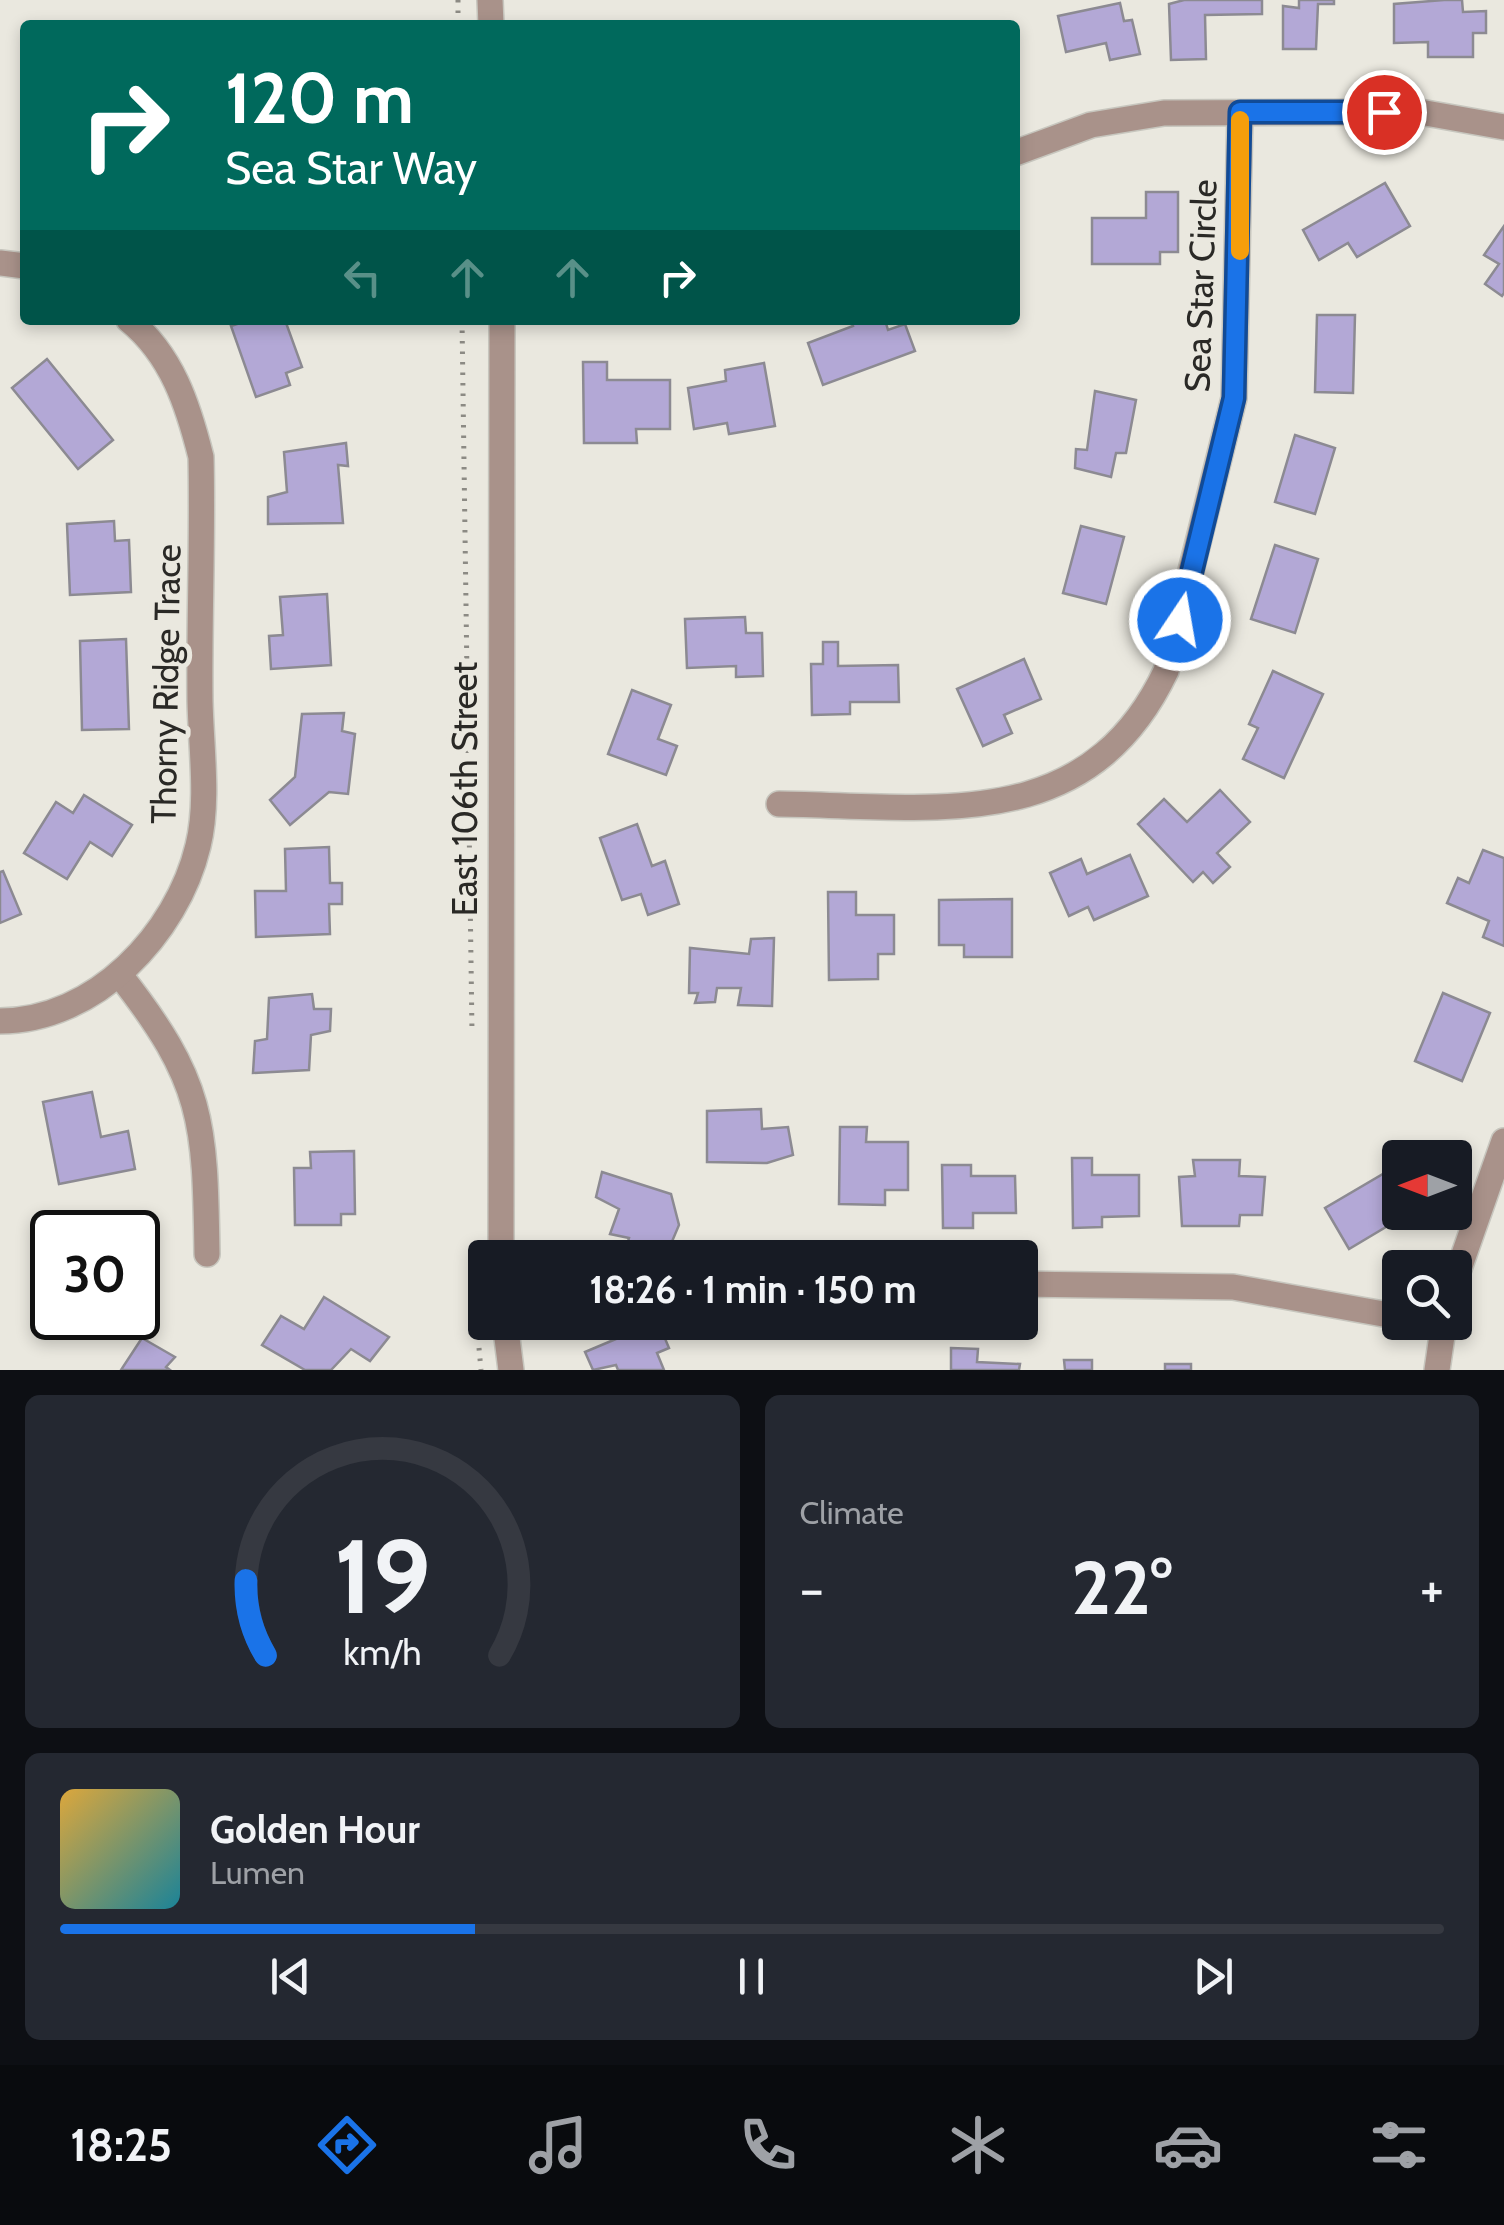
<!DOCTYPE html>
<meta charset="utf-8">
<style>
:root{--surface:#171b24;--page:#242831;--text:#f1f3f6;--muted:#9ea1a6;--line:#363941;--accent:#1a73e8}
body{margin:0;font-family:Cabin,sans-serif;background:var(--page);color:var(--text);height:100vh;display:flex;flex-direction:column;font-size:38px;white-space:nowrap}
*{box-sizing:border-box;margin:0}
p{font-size:32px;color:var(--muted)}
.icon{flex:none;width:55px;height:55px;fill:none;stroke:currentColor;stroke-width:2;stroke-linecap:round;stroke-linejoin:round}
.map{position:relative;height:1370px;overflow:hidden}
.side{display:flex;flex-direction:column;gap:25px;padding:25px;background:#0d0f14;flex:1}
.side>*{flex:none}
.guide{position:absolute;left:20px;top:20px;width:1000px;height:305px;border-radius:10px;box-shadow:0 5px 15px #0003;background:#00695c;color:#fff;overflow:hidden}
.needle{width:65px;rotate:270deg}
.fabs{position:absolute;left:1382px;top:1140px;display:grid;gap:20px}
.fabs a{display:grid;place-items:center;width:90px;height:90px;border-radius:10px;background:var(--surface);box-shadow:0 5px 15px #0003;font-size:50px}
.speed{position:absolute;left:30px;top:1210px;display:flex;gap:20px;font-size:50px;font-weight:700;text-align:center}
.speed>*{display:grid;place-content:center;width:130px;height:130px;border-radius:50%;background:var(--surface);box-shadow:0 5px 15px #0003;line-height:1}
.speed .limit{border:5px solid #111;border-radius:15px;background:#fff;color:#111}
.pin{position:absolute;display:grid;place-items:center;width:85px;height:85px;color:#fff;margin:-42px;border:5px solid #fff;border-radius:50%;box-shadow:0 2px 10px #0007}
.me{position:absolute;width:110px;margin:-55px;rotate:12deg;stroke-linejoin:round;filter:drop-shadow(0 0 8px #0008)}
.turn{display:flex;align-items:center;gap:35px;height:210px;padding:0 40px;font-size:45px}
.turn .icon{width:130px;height:130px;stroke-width:2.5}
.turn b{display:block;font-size:70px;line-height:85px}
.lanes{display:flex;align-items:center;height:95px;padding:0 40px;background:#0003;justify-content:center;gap:50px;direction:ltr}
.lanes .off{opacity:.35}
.big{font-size:75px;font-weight:700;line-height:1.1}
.side .tile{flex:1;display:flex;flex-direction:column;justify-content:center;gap:15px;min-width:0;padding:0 35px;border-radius:15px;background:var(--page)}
.side .dial{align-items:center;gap:0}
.dial svg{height:260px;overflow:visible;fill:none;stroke:var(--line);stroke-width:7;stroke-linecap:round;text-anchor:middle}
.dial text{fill:var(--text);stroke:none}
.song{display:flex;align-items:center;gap:30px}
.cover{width:120px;height:120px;border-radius:15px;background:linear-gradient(135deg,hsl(40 70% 55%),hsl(190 70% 35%))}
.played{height:10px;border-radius:5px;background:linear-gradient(90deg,var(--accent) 30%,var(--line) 30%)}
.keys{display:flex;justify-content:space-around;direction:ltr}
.heat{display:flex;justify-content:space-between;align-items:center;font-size:55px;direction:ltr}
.side .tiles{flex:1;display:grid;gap:25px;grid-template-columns:1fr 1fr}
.tile:last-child{grid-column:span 2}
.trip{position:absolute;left:468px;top:1240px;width:570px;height:100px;border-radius:10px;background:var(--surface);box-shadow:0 5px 15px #0003;font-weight:700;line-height:100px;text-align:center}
.tabs{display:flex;height:160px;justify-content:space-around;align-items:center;background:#090b0e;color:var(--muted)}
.tabs .icon{width:70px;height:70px}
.tabs .current{color:var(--accent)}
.tabs b{font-size:45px;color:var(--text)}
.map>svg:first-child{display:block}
.building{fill:#b3a8d6;stroke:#8c8a92;stroke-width:2.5}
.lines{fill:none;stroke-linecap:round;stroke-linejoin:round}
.minor-casing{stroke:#c7c6be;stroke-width:28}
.path{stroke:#8c8a84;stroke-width:5;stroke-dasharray:2.5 8;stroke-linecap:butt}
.minor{stroke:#a9928a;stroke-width:25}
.route-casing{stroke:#114b97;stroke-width:25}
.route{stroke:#1a73e8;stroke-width:18}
.slow{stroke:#f59e0b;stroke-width:18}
.labels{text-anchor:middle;stroke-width:10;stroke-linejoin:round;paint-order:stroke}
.street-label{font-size:35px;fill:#2a2926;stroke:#eae8df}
</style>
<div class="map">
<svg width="1504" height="1370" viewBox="0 0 1504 1370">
<rect width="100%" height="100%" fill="#eae8df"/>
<g class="building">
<polygon points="1184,0 1262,0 1262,14 1205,15 1206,59 1171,60 1169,4"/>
<polygon points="1299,0 1334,0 1334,4 1318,4 1316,49 1283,49 1283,6 1299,8"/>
<polygon points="1444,0 1462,0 1463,12 1486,11 1486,33 1473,33 1473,57 1428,57 1428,42 1394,43 1394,4"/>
<polygon points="1120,3 1124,21 1132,20 1140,54 1110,60 1106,43 1066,52 1058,16"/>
<polygon points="1385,183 1410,226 1357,257 1348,243 1319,260 1303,230"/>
<polygon points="1146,192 1178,192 1178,252 1160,252 1160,264 1092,264 1092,218 1146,218"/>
<polygon points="1504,226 1504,293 1502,296 1485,284 1499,264 1484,255"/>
<polygon points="1317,315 1355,315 1353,393 1315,392"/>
<polygon points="249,320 285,320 302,367 286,373 290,385 256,397 231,326"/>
<polygon points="851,320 885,320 888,330 905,324 915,351 823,385 808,343 853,326"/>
<polygon points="47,359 113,440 78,469 12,388"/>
<polygon points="583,362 607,362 607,380 670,380 670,429 636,429 637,443 584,443"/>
<polygon points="764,363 775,426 729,434 727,423 694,429 688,388 726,381 725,370"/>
<polygon points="1095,391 1136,400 1126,453 1116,453 1111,477 1075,468 1076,449 1087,450"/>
<polygon points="1295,435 1335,448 1315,514 1275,502"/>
<polygon points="346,443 348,466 338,465 343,523 268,524 268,497 287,492 284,452"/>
<polygon points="114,521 115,541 129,540 131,592 70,595 67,524"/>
<polygon points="1081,526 1124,537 1106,604 1063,593"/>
<polygon points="1275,545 1318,559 1295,633 1251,619"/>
<polygon points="327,594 331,665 271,669 269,636 283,635 280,597"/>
<polygon points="745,617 746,633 762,633 763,676 736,677 736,666 687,668 685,619"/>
<polygon points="126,639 129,729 82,730 80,641"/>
<polygon points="823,642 838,642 838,666 898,665 899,702 850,702 850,714 812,715 811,664 823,664"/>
<polygon points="1024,659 1041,699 1004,715 1012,733 983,746 957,689"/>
<polygon points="1273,671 1323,694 1284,778 1243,759 1258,728 1249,724"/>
<polygon points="632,690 671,705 658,739 677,746 666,775 608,754"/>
<polygon points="344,713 342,731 355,734 348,794 329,792 290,825 270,800 295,777 302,714"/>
<polygon points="1220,790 1250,822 1217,853 1230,867 1213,883 1203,872 1193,882 1138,824 1164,799 1187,822"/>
<polygon points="84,795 132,825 112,856 90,842 67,879 24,853 56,802 73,813"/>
<polygon points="637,824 652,866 665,861 679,904 648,915 641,894 622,900 600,838"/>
<polygon points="329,847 330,883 342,883 342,904 329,904 330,934 256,937 255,891 286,891 285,849"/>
<polygon points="1483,850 1504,858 1504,946 1483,937 1489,921 1447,903 1458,878 1469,883"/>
<polygon points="1130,855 1148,896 1094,920 1088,907 1069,916 1050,873 1081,859 1087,874"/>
<polygon points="3,871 21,914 0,923 0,872"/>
<polygon points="828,892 856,892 856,915 894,915 894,954 878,954 878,979 829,980"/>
<polygon points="1012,899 1012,957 964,957 964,945 939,945 939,900"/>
<polygon points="774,938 772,1006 738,1005 741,988 717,988 715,1002 695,1003 698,993 689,993 690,948 749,954 751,939"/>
<polygon points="1443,993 1490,1013 1462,1081 1415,1061"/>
<polygon points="312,994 314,1009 331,1009 330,1031 311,1035 309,1070 253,1073 255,1041 267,1039 269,998"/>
<polygon points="92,1092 101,1137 128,1131 135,1169 59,1184 43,1102"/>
<polygon points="761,1109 762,1129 788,1127 793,1155 767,1163 707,1162 707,1111"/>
<polygon points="840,1127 867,1127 866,1142 908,1142 908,1190 885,1190 885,1205 839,1204"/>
<polygon points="354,1151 355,1214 341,1214 341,1225 295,1225 294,1168 311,1168 310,1152"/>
<polygon points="1072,1158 1092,1158 1092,1175 1139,1175 1139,1216 1102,1217 1102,1227 1073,1228"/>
<polygon points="1193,1160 1240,1160 1239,1176 1265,1177 1262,1215 1240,1215 1239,1226 1182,1226 1179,1177 1195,1176"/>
<polygon points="942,1165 971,1165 971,1176 1015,1176 1016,1213 973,1213 973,1228 943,1228"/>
<polygon points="1388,1171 1400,1192 1400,1212 1411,1212 1349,1249 1325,1208"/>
<polygon points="602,1172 671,1194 679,1225 665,1258 623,1258 629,1238 610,1234 619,1209 596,1197"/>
<polygon points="324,1297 389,1337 370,1361 351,1349 331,1370 305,1370 262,1345 281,1316 304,1329"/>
<polygon points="617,1322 658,1322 669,1348 657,1353 664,1370 618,1370 616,1365 593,1370 585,1352 623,1336"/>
<polygon points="142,1338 175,1357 166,1367 170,1370 121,1370"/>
<polygon points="951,1348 978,1349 977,1362 1020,1364 1019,1370 951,1370"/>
<polygon points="1064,1360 1092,1360 1092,1370 1065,1370"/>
<rect x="1165" y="1364" width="26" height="6"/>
</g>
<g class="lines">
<g class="minor-casing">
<g id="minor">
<polyline points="490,0 491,25"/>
<polyline points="1015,153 1091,125 1164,113 1420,112 1504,127"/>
<polyline points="0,263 25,266"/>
<path d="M779,804C933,806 1087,837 1166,671L1234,398L1240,113"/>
<path d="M119,974C204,1082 205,1121 207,1254"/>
<path d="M0,1021C95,1021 177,934 198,846C209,802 201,747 200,701C199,620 203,539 201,457C188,405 172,355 129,320"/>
<polyline points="501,1258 502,320"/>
<polyline points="1455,1280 1504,1141"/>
<polyline points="1020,1284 1233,1287 1400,1317"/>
<polyline points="505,1322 511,1370"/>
<polyline points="1437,1370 1444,1322"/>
</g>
</g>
<g class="path">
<polyline points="458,0 458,25"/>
<polyline points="462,320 472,1032"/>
<polyline points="477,1268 477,1317"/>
<polyline points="479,1348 481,1370"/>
</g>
<use href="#minor" class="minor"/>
</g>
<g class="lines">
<g class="route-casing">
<polyline id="route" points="1180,620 1234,398 1240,112 1384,112"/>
</g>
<use href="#route" class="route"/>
<polyline class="slow" points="1240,251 1240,120"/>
</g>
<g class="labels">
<g class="street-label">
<text transform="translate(1201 286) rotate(-88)" y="12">Sea Star Circle</text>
<text transform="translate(166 684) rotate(-89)" y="12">Thorny Ridge Trace</text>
<text transform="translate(465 789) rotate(-90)" y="12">East 106th Street</text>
</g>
</g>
</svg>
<div class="fabs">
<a><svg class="needle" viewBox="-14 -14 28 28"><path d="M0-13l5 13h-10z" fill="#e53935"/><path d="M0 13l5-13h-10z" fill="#9ea1a6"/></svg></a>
<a><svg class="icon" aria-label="search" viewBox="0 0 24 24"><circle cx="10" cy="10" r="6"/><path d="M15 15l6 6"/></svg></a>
</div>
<div class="speed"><div class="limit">30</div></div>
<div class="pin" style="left:1384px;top:112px;background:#d93025"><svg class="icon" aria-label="arrive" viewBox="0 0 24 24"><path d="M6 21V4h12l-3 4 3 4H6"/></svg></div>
<svg class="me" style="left:1180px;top:620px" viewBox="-20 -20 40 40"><circle r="17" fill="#1a73e8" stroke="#fff" stroke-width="3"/><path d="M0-11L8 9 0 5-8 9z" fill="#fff"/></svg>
<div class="trip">18:26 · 1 min · 150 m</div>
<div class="guide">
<div class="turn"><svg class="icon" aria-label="right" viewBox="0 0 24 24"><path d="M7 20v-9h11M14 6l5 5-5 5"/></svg><div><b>120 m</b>Sea Star Way</div></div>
<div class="lanes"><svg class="icon off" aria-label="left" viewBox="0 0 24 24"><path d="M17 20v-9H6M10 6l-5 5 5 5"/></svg><svg class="icon off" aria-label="ahead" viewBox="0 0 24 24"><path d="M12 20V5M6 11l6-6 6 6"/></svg><svg class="icon off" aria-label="ahead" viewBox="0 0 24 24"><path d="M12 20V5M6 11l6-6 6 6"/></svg><svg class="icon" aria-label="right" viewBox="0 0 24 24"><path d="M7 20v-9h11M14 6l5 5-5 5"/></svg></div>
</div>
</div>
<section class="side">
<div class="tiles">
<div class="tile dial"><svg viewBox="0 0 100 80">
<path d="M14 69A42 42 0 1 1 86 69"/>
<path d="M14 69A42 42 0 0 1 8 46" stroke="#1a73e8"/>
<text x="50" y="56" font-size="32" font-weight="700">19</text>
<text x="50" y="72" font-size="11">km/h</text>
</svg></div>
<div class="tile"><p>Climate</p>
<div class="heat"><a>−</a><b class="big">22°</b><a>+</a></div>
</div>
<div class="tile">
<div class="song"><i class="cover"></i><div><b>Golden Hour</b><p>Lumen</p></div></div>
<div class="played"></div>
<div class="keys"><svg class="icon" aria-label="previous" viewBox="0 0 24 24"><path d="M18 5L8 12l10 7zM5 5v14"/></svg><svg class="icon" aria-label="pause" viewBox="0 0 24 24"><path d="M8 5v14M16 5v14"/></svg><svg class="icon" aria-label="next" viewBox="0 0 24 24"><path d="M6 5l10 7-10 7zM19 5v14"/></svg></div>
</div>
</div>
</section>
<nav class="tabs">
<b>18:25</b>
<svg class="icon current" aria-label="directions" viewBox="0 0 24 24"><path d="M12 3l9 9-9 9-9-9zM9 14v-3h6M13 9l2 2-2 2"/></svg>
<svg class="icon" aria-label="music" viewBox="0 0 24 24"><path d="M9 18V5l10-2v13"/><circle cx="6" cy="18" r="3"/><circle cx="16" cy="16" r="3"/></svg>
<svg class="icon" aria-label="phone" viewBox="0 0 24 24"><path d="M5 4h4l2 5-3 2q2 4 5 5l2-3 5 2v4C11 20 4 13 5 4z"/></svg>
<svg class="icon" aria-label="climate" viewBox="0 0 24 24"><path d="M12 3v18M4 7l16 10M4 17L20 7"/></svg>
<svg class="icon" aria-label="car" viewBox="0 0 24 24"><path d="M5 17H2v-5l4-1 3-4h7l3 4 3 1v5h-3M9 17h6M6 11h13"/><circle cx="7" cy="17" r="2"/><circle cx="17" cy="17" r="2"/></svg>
<svg class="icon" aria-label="filters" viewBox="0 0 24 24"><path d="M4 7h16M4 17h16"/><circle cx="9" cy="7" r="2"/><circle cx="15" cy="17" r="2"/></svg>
</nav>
